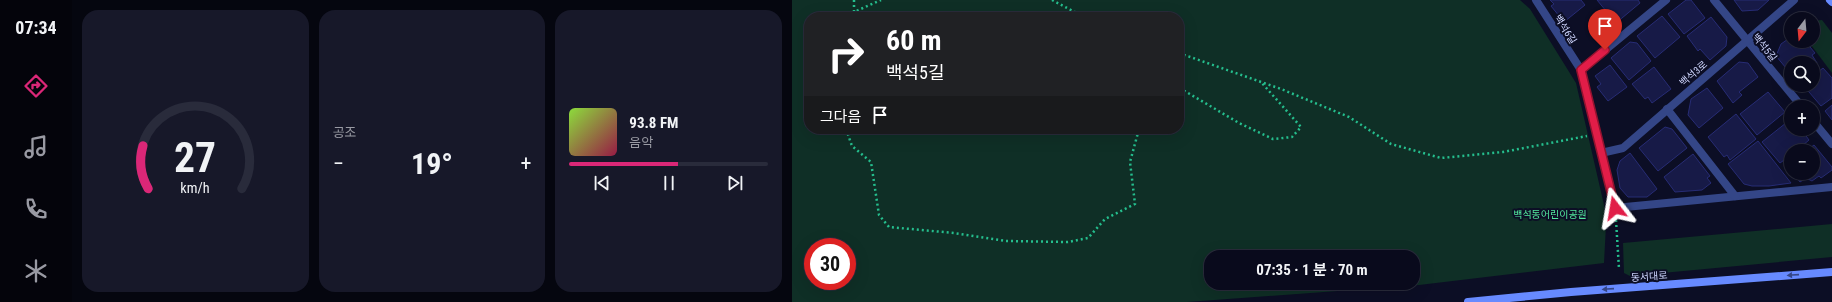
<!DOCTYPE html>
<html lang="ko">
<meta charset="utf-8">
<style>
:root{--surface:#090a1c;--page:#171829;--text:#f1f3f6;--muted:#999aa3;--line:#292b3b;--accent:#db2777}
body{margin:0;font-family:"Roboto Condensed","Noto Sans KR",sans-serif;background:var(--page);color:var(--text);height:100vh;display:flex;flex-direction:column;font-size:15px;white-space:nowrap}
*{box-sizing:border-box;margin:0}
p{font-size:13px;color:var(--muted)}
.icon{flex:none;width:22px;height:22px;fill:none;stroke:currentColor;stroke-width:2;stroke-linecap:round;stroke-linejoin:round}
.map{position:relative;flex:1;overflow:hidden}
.details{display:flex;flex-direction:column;gap:10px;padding:10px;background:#05060f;width:720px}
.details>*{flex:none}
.top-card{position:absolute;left:12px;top:12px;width:380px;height:122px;border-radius:16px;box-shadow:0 4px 16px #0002,0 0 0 1px var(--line);background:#202124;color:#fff;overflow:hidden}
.needle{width:26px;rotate:196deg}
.fabs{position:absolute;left:992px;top:12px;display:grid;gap:8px}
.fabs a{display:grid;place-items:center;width:36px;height:36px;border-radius:50%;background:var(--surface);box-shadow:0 4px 16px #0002,0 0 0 1px var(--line);font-size:20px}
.speed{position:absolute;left:12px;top:238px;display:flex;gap:8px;font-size:20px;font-weight:700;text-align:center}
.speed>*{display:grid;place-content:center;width:52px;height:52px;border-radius:50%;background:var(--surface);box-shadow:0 4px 16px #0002,0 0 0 1px var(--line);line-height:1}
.speed .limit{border:6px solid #d22;background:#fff;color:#111}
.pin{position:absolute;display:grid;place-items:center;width:34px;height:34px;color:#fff;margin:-41px -17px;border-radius:50% 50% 50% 0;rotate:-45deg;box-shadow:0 0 4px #0007}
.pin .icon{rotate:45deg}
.me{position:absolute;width:44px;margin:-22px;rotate:346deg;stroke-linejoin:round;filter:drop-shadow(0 0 3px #0008)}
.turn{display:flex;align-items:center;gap:14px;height:84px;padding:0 16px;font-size:18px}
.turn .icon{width:52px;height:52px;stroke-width:2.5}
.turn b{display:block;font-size:28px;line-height:34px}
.then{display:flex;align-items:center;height:38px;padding:0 16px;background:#0003;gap:8px;font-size:15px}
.big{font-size:30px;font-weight:700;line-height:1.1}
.details .card{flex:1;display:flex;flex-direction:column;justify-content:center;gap:6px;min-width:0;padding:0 14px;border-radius:16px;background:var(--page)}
.details .dial{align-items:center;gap:0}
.dial svg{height:104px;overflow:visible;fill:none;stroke:var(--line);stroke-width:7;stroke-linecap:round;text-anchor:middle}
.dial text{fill:var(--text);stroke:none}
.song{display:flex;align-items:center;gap:12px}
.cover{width:48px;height:48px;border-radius:6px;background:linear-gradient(135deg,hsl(90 70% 55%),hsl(340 70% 35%))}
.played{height:4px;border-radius:2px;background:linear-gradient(90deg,var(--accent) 55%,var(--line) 55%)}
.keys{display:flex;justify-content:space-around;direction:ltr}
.heat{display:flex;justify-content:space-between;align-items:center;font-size:22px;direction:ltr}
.details .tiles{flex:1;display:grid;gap:10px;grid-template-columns:repeat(3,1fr)}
.trip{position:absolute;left:412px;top:250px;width:216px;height:40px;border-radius:16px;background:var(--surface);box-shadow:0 4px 16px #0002,0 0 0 1px var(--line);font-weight:700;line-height:40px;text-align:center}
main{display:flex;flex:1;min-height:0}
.tab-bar{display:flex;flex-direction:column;width:72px;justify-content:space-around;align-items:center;background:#04040b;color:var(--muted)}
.tab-bar .icon{width:28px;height:28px}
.tab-bar .on{color:var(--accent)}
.tab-bar b{font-size:18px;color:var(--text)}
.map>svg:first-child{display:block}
.green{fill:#0f2f26;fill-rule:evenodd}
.building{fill:#171a47;stroke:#272c75}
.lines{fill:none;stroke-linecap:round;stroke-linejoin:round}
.path{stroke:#25be8d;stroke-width:2.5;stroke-dasharray:2 3;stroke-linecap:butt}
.street{stroke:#344687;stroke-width:8}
.secondary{stroke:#678aff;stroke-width:8}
.oneway{fill:#354687}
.route-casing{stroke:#92132f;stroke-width:10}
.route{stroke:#e11d48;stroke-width:7}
.labels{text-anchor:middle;stroke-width:4;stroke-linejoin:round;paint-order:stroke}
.street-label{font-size:10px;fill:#d0d7ff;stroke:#0c0e25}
.park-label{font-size:10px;fill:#53e89d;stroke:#0c0e25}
</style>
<main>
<nav class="tab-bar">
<b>07:34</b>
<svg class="icon on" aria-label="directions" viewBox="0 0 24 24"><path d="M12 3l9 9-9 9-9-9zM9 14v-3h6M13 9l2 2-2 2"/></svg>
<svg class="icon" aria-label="music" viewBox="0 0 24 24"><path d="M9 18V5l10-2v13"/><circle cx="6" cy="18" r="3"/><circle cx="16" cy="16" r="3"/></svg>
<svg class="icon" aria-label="phone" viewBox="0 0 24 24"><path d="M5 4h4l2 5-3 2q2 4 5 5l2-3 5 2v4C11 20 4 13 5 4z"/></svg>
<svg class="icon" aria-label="climate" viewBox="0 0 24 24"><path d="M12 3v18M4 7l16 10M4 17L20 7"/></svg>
</nav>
<section class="details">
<div class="tiles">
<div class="card dial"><svg viewBox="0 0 100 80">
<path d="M14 69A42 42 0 1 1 86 69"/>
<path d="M14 69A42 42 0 0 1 10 36" stroke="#db2777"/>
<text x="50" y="56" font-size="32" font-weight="700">27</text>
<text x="50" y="72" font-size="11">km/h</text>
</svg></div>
<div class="card"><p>공조</p>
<div class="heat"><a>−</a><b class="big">19°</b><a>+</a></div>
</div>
<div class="card">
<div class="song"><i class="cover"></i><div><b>93.8 FM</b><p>음악</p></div></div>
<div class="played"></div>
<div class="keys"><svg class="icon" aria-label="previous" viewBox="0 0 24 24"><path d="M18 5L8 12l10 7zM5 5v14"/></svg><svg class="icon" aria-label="pause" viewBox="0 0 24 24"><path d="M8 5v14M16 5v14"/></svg><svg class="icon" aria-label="next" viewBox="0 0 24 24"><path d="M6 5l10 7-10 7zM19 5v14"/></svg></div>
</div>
</div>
</section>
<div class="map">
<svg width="1040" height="302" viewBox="0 0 1040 302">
<rect width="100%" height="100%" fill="#0c0e25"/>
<g class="green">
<path d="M0,0H728L738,9L784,83L812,205L814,225L812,263L627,285L395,302H0ZM17,17H387V129H17ZM21,247H55V281H21ZM419,257H621V283H419Z"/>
<polygon points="1030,20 1040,33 1040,73 1016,41 1021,41 1021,21"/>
<polygon points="1040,224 1040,257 838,276 832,273 831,243"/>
</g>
<g class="building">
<polygon points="758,0 789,0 793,5 772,22 759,6 762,4"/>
<polygon points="805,0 846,0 848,3 824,23"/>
<polygon points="894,0 899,0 913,18 892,34 876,14"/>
<polygon points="942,0 977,0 966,10 950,11"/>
<polygon points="870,16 888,37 863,58 845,36"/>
<polygon points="919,17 935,37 934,46 918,60 908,49 906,51 895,36"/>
<polygon points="999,37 999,41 1013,41 1023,53 1020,55 1025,63 1021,66 1021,63 999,63 999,74 984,56 989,44"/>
<polygon points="838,42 845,43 859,61 837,80 819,58"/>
<polygon points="947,62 956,63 966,77 947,92 950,95 941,103 925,81"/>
<polygon points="818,65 835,87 816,101 805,87 809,84 803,76"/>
<polygon points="862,67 879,89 860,103 856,97 853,99 840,84"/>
<polygon points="1031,68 1040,78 1040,98 1029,106 1011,85 1021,85 1021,76"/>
<polygon points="915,88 931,108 907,128 896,115 899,99"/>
<polygon points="976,92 993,112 965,135 948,114"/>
<polygon points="1040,105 1040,120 1033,111"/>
<polygon points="944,114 964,139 938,160 935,155 932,157 916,137"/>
<polygon points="999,119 999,129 1009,129 1017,140 1004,151 999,151 999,155 988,163 970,142"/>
<polygon points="873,127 880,129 895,148 866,171 847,148"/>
<polygon points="966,141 999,183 977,186 960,186 952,184 936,164"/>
<polygon points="1022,145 1040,167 1040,170 1029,178 1027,176 1020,181 1014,178 1008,182 1001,173 1021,173 1021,151 1014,151"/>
<polygon points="838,153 865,189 855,197 836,197 828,188 825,170 828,161"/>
<polygon points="901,154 918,176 915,178 919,183 910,190 883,192 872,177"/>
</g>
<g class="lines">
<g class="path">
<polyline points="62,0 62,12 89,0"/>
<polyline points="260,0 292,17"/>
<polyline points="387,53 489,89 557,117 599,144 649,158 711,152 795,136"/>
<polyline points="387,90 391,90 447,123 481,139 500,137 509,127 469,82"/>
<polyline points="54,129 60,146 79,162 87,215 97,227 162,233 214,241 276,242 296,238 313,219 343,204 338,162 347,129"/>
<polyline points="824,220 827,269"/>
</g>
<g class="street">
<polyline points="744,0 789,70 823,208 1040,187"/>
<polyline points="922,0 1010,107"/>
<polyline points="789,70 874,0"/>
<polyline points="875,109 943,196"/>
<polyline points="1021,121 1040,144"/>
<polyline points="809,153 831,148 1002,0"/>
</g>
<g class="secondary">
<polyline points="1038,0 1040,2"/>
<polyline points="676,302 779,292 1040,272"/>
</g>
</g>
<defs><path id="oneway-solid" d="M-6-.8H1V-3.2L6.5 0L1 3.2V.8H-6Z"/></defs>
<g class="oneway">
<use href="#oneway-solid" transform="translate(1001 275) rotate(176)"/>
<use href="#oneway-solid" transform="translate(816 289) rotate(176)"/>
</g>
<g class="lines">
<g class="route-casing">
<polyline id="route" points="813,50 789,70 823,208"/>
</g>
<use href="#route" class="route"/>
</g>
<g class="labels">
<g class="street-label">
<text transform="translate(774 29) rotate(58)" y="4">백석6길</text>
<text transform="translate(973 47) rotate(51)" y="4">백석5길</text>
<text transform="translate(901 73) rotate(-41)" y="4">백석3로</text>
<text transform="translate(857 276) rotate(-4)" y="4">동서대로</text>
</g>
<g class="park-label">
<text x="758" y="218">백석동어린이공원</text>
</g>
</g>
</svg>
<div class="fabs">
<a><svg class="needle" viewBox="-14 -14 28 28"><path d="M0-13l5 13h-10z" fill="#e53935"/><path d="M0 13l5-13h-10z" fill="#999aa3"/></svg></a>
<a><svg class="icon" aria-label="search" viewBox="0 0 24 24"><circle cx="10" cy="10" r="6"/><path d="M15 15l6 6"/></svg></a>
<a>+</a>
<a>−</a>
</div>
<div class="speed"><div class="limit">30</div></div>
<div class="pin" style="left:813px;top:50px;background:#d93025"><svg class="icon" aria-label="arrive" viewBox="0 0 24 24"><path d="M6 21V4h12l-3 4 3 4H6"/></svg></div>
<svg class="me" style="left:823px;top:208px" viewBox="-20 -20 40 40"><path d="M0-17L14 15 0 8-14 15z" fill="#e11d48" stroke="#fff" stroke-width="4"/></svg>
<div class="trip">07:35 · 1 분 · 70 m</div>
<div class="top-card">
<div class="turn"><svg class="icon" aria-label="right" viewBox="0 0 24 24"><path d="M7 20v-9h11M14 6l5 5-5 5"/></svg><div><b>60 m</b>백석5길</div></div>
<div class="then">그다음<svg class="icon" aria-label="arrive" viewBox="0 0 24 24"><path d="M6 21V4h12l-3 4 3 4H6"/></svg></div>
</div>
</div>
</main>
